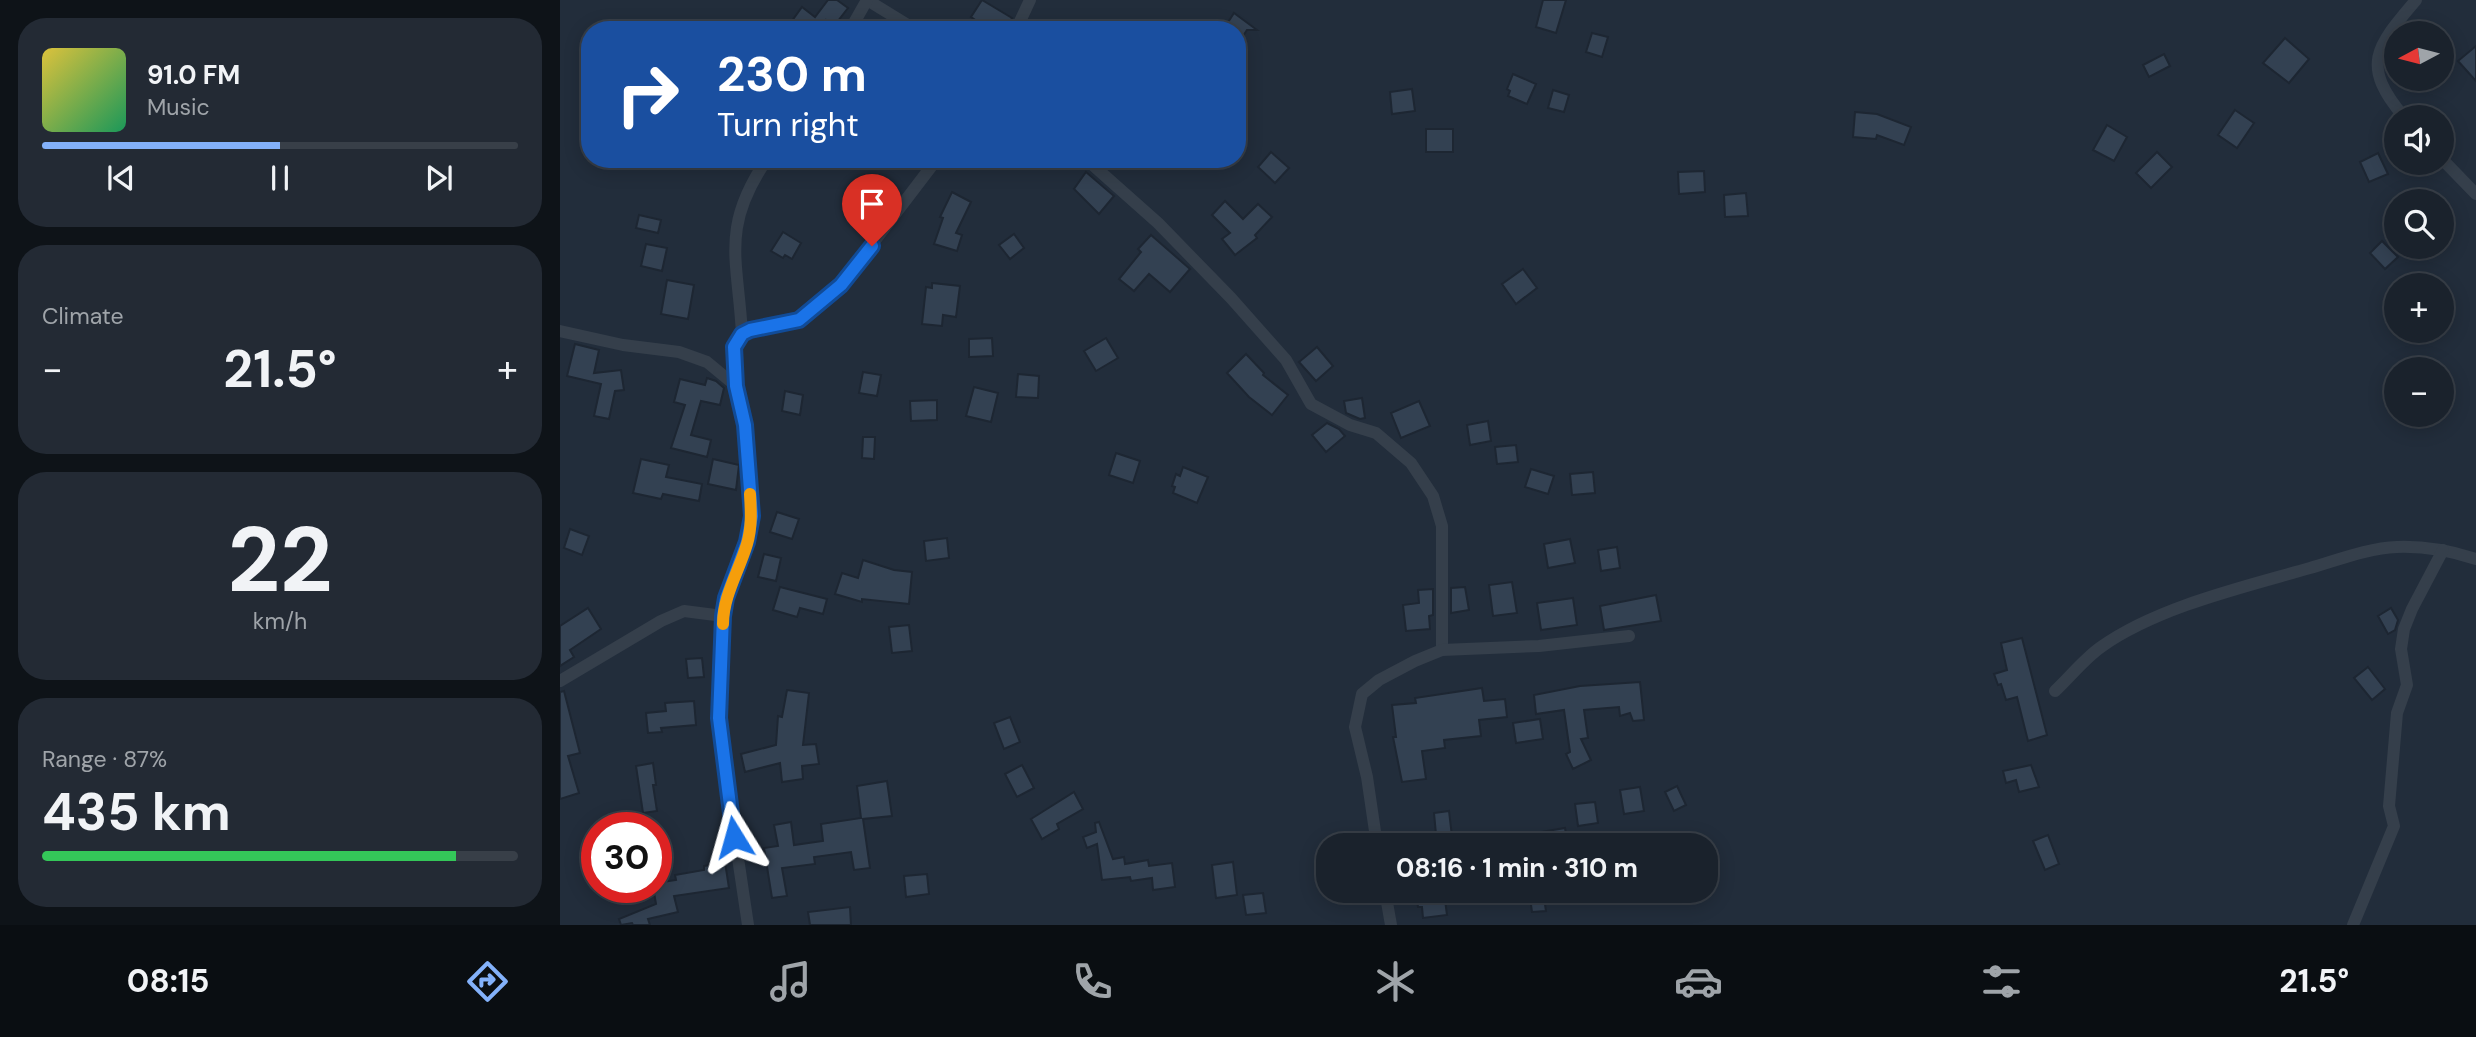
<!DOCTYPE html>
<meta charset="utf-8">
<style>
:root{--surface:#1a222c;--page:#232a34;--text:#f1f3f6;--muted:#9fa4a9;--line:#383f48;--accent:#83b1fa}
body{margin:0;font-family:"DM Sans",sans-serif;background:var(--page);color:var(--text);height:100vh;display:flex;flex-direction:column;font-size:26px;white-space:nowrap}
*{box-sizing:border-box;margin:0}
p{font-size:23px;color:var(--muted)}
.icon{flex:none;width:38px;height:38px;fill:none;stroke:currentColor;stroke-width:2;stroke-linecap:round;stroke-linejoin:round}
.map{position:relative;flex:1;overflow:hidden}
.sheet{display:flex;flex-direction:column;gap:18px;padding:18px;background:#0e1318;width:560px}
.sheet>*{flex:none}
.hud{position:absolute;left:21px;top:21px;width:665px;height:147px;border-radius:28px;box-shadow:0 4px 18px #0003,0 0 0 2px var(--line);background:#1a4fa0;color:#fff;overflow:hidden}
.needle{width:46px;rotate:263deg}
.tools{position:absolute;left:1824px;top:21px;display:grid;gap:14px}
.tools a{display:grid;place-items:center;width:70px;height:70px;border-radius:50%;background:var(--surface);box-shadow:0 4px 18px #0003,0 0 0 2px var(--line);font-size:35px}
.speed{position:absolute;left:21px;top:812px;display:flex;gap:14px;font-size:35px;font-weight:700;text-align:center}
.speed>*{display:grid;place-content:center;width:91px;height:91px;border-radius:50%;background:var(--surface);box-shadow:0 4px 18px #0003,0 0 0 2px var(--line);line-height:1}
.speed .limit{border:10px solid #d22;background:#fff;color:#111}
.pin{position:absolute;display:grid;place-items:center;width:60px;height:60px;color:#fff;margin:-72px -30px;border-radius:50% 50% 50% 0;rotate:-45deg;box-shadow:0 0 7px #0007}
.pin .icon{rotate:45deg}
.me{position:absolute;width:77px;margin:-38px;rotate:352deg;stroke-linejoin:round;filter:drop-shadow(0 0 5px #0008)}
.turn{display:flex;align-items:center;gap:24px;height:147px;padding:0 21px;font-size:32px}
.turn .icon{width:91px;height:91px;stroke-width:2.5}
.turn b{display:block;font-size:49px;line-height:60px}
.big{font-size:52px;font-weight:700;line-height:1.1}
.sheet .card{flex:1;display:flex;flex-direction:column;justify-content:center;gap:10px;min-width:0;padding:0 24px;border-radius:28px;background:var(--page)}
.sheet .dial{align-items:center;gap:0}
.dial b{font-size:91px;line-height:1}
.song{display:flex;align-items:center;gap:21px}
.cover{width:84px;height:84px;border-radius:10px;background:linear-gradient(135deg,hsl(50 70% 55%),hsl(150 70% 35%))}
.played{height:7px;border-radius:4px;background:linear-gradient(90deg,var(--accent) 50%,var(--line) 50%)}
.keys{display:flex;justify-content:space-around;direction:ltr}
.heat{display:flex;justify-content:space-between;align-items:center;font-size:38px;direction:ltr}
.charge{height:10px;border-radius:5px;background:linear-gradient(90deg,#34c759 87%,var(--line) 0)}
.trip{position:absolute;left:756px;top:833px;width:402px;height:70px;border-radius:28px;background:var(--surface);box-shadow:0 4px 18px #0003,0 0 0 2px var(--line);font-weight:700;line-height:70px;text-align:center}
.tabs{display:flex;height:112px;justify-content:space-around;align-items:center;background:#0a0e12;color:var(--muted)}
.tabs .icon{width:49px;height:49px}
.tabs .selected{color:var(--accent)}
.tabs b{font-size:32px;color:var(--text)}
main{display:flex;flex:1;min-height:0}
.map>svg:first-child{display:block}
.building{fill:#334152;stroke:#1d2632;stroke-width:2}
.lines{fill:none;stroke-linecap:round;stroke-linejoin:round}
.minor{stroke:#353f4b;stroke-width:12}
.route-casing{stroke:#114b97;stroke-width:18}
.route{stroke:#1a73e8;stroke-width:12}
.slow{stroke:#f59e0b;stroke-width:12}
</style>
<main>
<section class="sheet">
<div class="card">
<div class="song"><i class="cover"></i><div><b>91.0 FM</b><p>Music</p></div></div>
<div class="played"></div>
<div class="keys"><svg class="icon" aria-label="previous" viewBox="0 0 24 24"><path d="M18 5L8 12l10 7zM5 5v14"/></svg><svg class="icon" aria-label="pause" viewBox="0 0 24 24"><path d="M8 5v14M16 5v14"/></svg><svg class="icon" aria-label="next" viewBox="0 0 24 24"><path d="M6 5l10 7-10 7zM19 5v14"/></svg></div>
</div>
<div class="card"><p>Climate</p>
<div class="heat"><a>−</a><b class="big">21.5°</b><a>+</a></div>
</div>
<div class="card dial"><b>22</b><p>km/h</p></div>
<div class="card"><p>Range · 87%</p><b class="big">435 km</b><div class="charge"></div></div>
</section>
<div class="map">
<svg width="1916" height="925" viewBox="0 0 1916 925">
<rect width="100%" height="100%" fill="#222d3b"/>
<g class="building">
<polygon points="268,0 277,0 288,8 274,26 266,20 259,30 236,30 229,25 242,7 255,17"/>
<polygon points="422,0 452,18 445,30 430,30 411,17"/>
<polygon points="983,0 1006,0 996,33 976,27"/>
<polygon points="674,13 697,30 687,30 677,45 677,30 663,30"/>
<polygon points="1032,33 1048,37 1042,57 1026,52"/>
<polygon points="1725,38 1749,59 1729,83 1703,63"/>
<polygon points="1916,46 1916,81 1898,61"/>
<polygon points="1604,54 1610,66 1589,77 1583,65"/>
<polygon points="953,74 976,84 967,104 948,96 950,91 947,89"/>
<polygon points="852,89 855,111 832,114 830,92"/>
<polygon points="993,90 1009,95 1004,112 988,108"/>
<polygon points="1675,110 1694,123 1677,148 1658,135"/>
<polygon points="1295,112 1317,114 1351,127 1344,145 1317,135 1316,139 1293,137"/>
<polygon points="1547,125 1567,137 1554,161 1533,150"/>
<rect x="866" y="129" width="27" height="23"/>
<polygon points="711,152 729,168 715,183 698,167"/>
<polygon points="1597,152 1612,167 1591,188 1576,173"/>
<polygon points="1818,153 1828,174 1809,182 1800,162"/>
<polygon points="1144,171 1145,192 1119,194 1118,172"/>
<polygon points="526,172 554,196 539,214 514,189"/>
<polygon points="392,192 411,202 396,233 402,235 397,251 374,244 383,218 380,217"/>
<polygon points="1186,193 1188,216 1165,217 1164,195"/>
<polygon points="665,201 683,219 698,204 712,217 695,235 697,238 675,255 662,239 670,233 652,215"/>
<polygon points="79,215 101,220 98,233 76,228"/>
<polygon points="223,232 241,243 232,259 225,255 223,258 211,251"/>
<polygon points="454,234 464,248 450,259 439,245"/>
<polygon points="591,235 630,269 610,292 589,274 574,291 559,279 581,252 578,249"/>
<polygon points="1822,241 1838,257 1825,269 1810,253"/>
<polygon points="86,244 107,248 102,271 81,266"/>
<polygon points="963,269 977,288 956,304 942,284"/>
<polygon points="107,280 134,285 128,319 101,314"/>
<polygon points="372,283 400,286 396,317 383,315 382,326 362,324 366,287 372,288"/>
<polygon points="432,338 433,356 409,357 409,339"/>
<polygon points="546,338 558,358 536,371 524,351"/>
<polygon points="15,344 39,350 34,373 61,370 64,390 55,391 49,419 34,416 41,384 7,376"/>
<polygon points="757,347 773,366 756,381 739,362"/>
<polygon points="686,354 704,373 703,375 728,395 712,415 689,397 667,373"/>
<polygon points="303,372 321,375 317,396 299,393"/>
<polygon points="458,374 479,376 478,398 456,397"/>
<polygon points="147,378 156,381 164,388 160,405 141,401 131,435 151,440 147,457 111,448 125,405 114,402 120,379 145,385"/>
<polygon points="414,387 438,393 431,422 406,416"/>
<polygon points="225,391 243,395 240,415 222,411"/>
<polygon points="802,398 805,418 800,419 786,413 784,401"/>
<polygon points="377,400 377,420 351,421 350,401"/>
<polygon points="859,401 870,426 841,438 831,413"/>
<polygon points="928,421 931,441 910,445 907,425"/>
<polygon points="767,423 779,429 785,436 766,452 752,435"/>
<polygon points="303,437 315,437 314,459 302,458"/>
<polygon points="956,445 958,462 937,464 935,447"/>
<polygon points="556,453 580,461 573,483 549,475"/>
<polygon points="81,459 109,465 106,477 142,484 139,501 103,494 101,499 73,493"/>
<polygon points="153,459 179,465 176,490 148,484"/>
<polygon points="623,467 648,477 637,503 613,493 615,487 612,486 616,474 620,476"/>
<polygon points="971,469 994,476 988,494 965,487"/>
<polygon points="1033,472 1035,493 1012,495 1010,474"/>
<polygon points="217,512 239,519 232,539 210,532"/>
<polygon points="10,529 29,536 22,555 4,548"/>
<polygon points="387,538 389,558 366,561 364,541"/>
<polygon points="1010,539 1015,563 988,568 984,544"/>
<polygon points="1057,547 1060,568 1041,571 1038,550"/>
<polygon points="204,554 221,558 216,581 198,577"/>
<polygon points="303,560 334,570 352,572 349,604 302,599 302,602 275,594 282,573 298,578"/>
<polygon points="952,582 957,613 933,616 929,585"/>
<polygon points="220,587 267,599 263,614 240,608 237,617 213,610"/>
<polygon points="905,587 909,610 891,613 891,588"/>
<polygon points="873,589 873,615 869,616 870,629 846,631 843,605 859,603 858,590"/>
<polygon points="1096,595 1101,621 1044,630 1040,606"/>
<polygon points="1013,598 1017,625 981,630 977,603"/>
<polygon points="28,608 41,629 10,650 14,657 0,666 0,626"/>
<polygon points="1831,608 1838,620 1835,630 1828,634 1818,616"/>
<polygon points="349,625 352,651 332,653 329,627"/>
<polygon points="1462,638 1487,735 1468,741 1457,697 1446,700 1441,684 1438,685 1434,674 1447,670 1441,643"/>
<polygon points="142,658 144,677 128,678 126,659"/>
<polygon points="1808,667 1825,689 1812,700 1794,678"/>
<polygon points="1080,682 1084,720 1073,721 1070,713 1060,716 1059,707 1024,710 1028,738 1021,739 1031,760 1013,769 1006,754 1010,752 1004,710 976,714 974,695 1020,686"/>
<polygon points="922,688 924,701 945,699 947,717 919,720 921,736 884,740 885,748 862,751 866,779 842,782 833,737 836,737 832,705 856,703 855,698"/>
<polygon points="227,690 249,693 243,745 256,744 259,764 242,766 243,779 222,782 220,763 185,772 181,754 216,745 218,716 222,717"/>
<polygon points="4,691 20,753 8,756 19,793 0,799 0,692"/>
<polygon points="134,701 136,725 101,728 102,732 88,733 86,713 106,711 105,703"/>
<polygon points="450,717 460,742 444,749 434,723"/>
<polygon points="980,719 983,739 956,743 953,723"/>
<polygon points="93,763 96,785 93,785 97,811 83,813 76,766"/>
<polygon points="462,765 474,788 457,797 445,774"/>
<polygon points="1471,765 1479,787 1459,792 1456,780 1446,783 1443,771"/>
<polygon points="327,781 332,816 303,819 310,868 294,870 291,852 254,857 255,864 222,868 227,896 212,898 204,848 218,846 214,825 231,822 234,845 263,841 261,824 301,818 297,786"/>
<polygon points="1117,786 1126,805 1114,811 1105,792"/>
<polygon points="1080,787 1084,811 1064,814 1060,790"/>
<polygon points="514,792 523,809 497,824 499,829 482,839 471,819"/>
<polygon points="1035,802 1038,823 1018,826 1015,804"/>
<polygon points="889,811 893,845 877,845 874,813"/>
<polygon points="539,822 553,859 564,857 565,864 588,860 589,866 612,863 615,887 593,890 592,878 571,881 570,877 542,880 537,844 527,848 523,837 536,832 535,823"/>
<polygon points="1005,828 1008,845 984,845 981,832"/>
<polygon points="1488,835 1499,864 1485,870 1473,841"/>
<polygon points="165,862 169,888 114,896 118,912 88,919 90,925 73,925 72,923 61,925 59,919 96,904 93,887 96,887 96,883 116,880 115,875 144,870 144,866"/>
<polygon points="673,862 677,895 656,898 652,865"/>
<polygon points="367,874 369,894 346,897 344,876"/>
<polygon points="856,891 884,892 887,915 863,918 862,907 858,907"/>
<polygon points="969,891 983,891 986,911 972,912"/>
<polygon points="703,893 706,913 686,915 683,895"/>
<polygon points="290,907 291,925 250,925 248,912"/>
</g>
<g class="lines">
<g class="minor">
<polyline points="307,0 356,30"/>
<polyline points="290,30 307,0"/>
<polyline points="456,30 470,0"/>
<path d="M1844,117C1800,65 1816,47 1856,0"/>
<polyline points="1881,158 1916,194"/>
<polyline points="526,159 598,223 671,298 726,360 751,404 790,425 816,433 851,463 873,496 882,526 882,650"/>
<polyline points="0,331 63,345 119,352 147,362 176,386"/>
<path d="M182,334C178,259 160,228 207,159"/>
<polyline points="0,681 101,621 124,611 163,616"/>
<path d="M1495,691C1510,677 1524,659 1541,647C1597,607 1684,587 1750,568C1778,560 1808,548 1837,547C1864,546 1891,551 1916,559"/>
<polyline points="817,845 807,777 795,727 802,694 819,680 855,661 882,650 979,646 1069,636"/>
<polyline points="825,891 831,925"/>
<polyline points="188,925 162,751 159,718 163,616 166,598 187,542 192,516 185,425 176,386 175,347 182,334 190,330 239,320 281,285 377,159"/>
<polyline points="1793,925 1834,826 1829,806 1837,713 1847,685 1841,649 1844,629 1852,609 1883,550"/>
</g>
</g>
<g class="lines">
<g class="route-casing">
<polyline id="route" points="174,837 159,718 163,616 166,598 187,542 192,516 185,425 176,386 174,347 182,334 190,330 239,320 281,285 312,246"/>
</g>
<use href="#route" class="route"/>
<path class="slow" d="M163,624C163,596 179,571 187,544C192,527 191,511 190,494"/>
</g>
</svg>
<div class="tools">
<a><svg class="needle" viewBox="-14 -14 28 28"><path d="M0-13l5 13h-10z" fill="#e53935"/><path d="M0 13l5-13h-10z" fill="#9fa4a9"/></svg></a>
<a><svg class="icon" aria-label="sound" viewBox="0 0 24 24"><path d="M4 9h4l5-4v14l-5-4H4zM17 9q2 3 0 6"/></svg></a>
<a><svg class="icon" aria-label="search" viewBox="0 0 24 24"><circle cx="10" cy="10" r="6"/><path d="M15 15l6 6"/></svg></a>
<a>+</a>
<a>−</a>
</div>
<div class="speed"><div class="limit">30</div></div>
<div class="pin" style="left:312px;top:246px;background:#d93025"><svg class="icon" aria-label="arrive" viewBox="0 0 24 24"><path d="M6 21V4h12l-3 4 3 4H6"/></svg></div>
<svg class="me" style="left:174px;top:837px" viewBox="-20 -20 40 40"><path d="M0-17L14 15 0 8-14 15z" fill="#1a73e8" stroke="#fff" stroke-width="4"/></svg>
<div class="trip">08:16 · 1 min · 310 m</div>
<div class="hud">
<div class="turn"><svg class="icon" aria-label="right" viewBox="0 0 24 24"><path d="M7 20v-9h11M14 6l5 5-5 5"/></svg><div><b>230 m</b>Turn right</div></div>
</div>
</div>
</main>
<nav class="tabs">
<b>08:15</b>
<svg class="icon selected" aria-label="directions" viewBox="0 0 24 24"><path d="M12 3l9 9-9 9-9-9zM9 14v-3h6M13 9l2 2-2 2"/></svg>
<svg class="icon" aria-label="music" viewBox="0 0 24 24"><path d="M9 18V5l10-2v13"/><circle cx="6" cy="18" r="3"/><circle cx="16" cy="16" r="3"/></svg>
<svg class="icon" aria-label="phone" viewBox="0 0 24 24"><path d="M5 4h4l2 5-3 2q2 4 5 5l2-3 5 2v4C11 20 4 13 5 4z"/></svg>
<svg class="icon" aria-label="climate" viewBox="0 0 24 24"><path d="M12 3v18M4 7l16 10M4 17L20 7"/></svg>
<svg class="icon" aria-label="car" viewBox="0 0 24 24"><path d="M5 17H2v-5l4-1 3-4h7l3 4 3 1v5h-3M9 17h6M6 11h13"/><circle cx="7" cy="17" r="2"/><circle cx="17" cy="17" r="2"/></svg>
<svg class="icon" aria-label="filters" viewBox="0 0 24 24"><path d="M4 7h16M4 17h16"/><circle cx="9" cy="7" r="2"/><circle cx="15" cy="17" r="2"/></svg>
<b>21.5°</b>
</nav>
